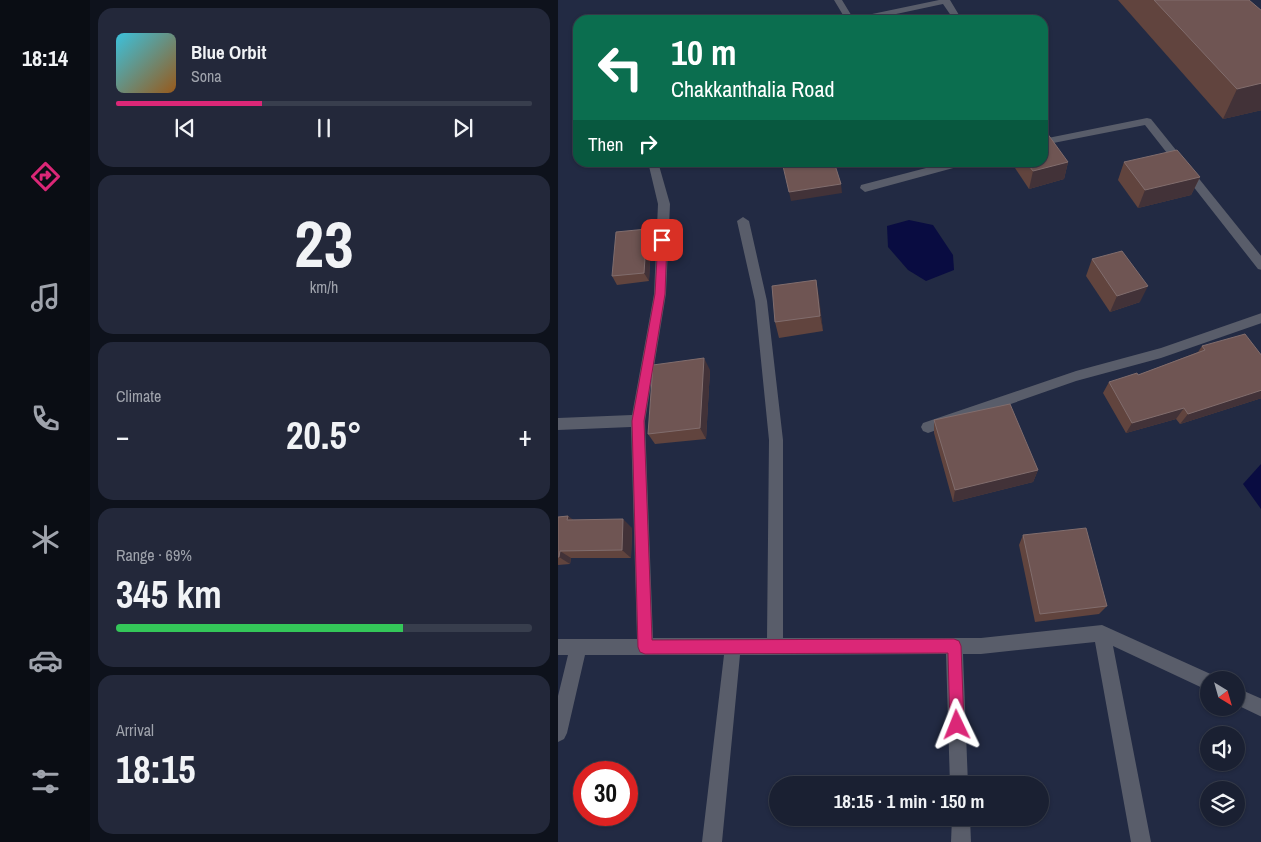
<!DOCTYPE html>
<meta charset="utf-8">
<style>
:root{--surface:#1a2032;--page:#23283a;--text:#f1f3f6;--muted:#9fa3ac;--line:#383e4d;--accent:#db2777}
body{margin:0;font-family:"Archivo Narrow",sans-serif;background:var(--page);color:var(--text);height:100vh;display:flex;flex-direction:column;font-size:19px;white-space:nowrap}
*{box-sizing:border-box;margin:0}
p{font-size:16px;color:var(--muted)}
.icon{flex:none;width:28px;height:28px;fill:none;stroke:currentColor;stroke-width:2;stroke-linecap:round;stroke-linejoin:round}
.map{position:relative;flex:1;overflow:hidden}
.panel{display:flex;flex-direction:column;gap:8px;padding:8px;background:#0e121c;width:468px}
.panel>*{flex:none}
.guide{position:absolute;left:15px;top:15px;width:475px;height:152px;border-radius:15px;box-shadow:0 1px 4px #0004,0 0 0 1px var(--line);background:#0b6e4f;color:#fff;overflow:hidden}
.needle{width:32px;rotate:143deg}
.fabs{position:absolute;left:642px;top:671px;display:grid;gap:10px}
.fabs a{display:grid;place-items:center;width:45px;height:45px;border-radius:50%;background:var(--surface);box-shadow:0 1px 4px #0004,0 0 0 1px var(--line);font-size:25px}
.speed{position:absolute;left:15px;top:761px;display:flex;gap:10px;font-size:25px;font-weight:700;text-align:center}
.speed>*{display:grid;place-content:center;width:65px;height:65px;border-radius:50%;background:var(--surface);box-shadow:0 1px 4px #0004,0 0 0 1px var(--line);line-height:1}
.speed .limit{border:8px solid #d22;background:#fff;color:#111}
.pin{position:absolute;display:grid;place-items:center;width:42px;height:42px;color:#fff;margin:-21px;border-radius:10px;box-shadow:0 2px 8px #0006}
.me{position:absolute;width:55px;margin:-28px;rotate:358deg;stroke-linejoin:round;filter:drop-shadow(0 0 4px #0008)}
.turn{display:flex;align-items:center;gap:18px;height:105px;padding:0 15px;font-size:22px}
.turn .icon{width:65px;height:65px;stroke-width:2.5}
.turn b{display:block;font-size:35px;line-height:42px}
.then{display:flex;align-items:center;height:48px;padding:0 15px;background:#0003;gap:10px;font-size:19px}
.big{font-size:38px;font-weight:700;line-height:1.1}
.panel .widget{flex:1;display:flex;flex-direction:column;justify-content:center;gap:8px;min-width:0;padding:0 18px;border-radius:15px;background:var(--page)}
.panel .dial{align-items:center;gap:0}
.dial b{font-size:65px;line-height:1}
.song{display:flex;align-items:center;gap:15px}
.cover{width:60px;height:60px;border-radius:8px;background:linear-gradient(135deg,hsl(190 70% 55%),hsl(30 70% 35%))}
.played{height:5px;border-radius:2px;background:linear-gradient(90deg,var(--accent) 35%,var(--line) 35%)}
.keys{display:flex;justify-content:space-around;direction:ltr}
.heat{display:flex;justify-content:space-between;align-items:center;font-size:28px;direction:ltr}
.charge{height:8px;border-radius:4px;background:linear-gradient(90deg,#34c759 69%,var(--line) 0)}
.trip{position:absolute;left:211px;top:776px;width:280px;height:50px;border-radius:25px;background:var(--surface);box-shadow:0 1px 4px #0004,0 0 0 1px var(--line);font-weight:700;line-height:50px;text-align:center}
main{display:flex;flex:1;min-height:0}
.tabs{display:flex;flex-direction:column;width:90px;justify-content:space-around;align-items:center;background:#0a0d14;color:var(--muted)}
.tabs .icon{width:35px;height:35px}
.tabs .selected{color:var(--accent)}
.tabs b{font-size:22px;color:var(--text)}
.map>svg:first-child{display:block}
.water{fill:#090c41}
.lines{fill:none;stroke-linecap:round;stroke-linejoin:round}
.minor{fill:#595d6a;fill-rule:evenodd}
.wall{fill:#61443e}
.shaded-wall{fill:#423238}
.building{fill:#6f5553;stroke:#816d6d}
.route{fill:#db2777;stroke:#8e194d}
</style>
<main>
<nav class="tabs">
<b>18:14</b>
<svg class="icon selected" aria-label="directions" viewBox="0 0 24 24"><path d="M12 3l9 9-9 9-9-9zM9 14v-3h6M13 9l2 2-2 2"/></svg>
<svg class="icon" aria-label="music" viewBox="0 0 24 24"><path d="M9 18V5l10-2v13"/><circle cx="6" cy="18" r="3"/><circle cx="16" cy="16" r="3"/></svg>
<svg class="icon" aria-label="phone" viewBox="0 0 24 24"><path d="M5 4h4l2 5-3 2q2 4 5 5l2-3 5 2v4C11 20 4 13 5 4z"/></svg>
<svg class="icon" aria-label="climate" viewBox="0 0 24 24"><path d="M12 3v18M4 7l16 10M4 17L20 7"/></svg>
<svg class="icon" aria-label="car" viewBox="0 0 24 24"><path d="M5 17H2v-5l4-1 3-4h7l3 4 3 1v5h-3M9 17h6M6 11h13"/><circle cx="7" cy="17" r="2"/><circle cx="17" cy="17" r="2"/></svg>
<svg class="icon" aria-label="filters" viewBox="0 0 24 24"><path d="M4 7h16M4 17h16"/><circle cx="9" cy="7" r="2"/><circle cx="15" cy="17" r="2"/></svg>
</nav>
<section class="panel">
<div class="widget">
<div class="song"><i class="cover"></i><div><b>Blue Orbit</b><p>Sona</p></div></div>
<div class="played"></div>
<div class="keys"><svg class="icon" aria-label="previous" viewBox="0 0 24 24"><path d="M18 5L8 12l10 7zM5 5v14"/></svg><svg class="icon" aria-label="pause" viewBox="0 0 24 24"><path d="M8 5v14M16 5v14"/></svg><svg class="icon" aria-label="next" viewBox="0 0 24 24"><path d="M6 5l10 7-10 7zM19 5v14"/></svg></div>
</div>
<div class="widget dial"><b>23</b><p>km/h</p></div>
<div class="widget"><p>Climate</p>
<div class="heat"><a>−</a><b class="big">20.5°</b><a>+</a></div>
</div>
<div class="widget"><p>Range · 69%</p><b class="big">345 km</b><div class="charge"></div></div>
<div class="widget"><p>Arrival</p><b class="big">18:15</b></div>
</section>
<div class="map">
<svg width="704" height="842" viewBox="0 0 704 842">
<rect width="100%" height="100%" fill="#222a43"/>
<g class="water">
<polygon points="351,220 375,225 395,255 396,270 368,281 350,270 330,247 329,226"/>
<polygon points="703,464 703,509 685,484"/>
</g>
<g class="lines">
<g class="minor">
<polygon points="276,0 284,0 295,18 381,0 392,0 404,20 396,20 385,4 310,20 288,20"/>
<polygon points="589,118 593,119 704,257 704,270 700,269 587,125 485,145 485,139"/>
<polygon points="90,162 100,162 112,204 108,294 87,421 95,638 209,638 211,440 197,301 179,221 185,217 191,221 209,301 225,440 225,638 423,638 544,625 657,676 659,680 651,680 651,691 555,646 593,842 573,842 537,642 423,654 405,654 410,785 392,785 388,654 182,655 164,842 144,842 166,655 27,655 9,733 6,739 0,742 0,696 10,655 0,655 0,639 79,639 73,427 0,430 0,418 74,415 96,294 100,204"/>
<polygon points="391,162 411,162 410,164 307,192 302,188 303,185"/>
<polygon points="704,313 704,323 603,358 518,381 370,433 365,431 363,427 365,423 518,371 603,348"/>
<polygon points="679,688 704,699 704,717 679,705"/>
<polygon points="394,818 412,818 413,842 393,842"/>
</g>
</g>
<g class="wall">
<polygon points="560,0 691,0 704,11 704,110 665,119"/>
<polygon points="453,162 510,162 506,179 471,189"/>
<polygon points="566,162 642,177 633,195 580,208 560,180"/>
<polygon points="89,229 93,237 91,281 59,285 54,276"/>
<polygon points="534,259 582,302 552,312 528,276"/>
<polygon points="258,280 265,331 221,338 217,322"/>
<polygon points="644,346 704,356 704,398 622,424 618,419 568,433 545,393 551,382 580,375 640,352"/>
<polygon points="152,370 148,439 97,444 90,434"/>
<polygon points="376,420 480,470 475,482 395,502 376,433"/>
<polygon points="10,516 15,520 74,528 73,558 13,558 12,564 0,565 0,517"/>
<polygon points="465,535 549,606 541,614 477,622 461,545"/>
</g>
<g class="shaded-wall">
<polygon points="704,83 704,110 665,119 679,89"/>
<polygon points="510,162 506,179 471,189 475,171"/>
<polygon points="642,177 633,195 580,208 587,190"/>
<polygon points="283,184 284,193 233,201 231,192"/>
<polygon points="89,229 93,237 91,281 86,273"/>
<polygon points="258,280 261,296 265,331 262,316"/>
<polygon points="590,286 582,302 552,312 559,296"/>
<polygon points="146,358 152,370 148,439 142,428"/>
<polygon points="704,390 704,398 622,424 630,414"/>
<polygon points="626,408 618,419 568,433 574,423"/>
<polygon points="480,470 475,482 395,502 397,490"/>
<polygon points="10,516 20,524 9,520"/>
<polygon points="65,519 74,528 73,558 64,550"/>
<polygon points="2,551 13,558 12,564 1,557"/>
</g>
<g class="building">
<polygon points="596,0 691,0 704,11 704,83 679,89"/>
<polygon points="489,133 510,162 475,171 468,162 485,162 485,134"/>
<polygon points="619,150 642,177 587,190 566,162"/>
<polygon points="243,162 276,162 283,184 231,192 225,166"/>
<polygon points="89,229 86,273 54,276 58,232"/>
<polygon points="564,251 590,286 559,296 534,259"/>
<polygon points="258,280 262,316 217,322 214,286"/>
<polygon points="687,334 704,356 704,390 630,414 626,408 574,423 551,382 579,373 580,375 647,350 644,346"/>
<polygon points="146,358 142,428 90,434 95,365"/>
<polygon points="452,404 480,470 397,490 376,420"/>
<polygon points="10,516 9,520 65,519 64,550 2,551 1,557 0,557 0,517"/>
<polygon points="528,528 549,606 482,614 465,535"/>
</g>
<polygon class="route" points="104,237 109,240 107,294 86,421 94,640 396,639 401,641 403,646 406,725 404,731 399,733 394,731 392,725 390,653 87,654 82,652 80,647 74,421 97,294 100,240"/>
</svg>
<div class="fabs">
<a><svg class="needle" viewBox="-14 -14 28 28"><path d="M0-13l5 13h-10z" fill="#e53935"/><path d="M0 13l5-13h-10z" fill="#9fa3ac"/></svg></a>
<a><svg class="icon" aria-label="sound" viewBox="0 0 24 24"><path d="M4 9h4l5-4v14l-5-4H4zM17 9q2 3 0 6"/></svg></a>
<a><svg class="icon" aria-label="layers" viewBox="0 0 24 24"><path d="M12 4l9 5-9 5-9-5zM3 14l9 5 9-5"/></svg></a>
</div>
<div class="speed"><div class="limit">30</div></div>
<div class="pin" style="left:104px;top:240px;background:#d93025"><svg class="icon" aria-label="arrive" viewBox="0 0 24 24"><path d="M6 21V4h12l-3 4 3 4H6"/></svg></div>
<svg class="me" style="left:399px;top:725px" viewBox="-20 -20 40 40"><path d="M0-17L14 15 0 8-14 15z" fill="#db2777" stroke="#fff" stroke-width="4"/></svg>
<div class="trip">18:15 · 1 min · 150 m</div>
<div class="guide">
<div class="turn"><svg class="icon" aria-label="left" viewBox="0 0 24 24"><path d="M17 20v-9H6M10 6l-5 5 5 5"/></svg><div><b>10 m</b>Chakkanthalia Road</div></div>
<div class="then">Then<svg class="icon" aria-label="right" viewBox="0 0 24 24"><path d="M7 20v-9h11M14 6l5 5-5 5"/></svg></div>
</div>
</div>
</main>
